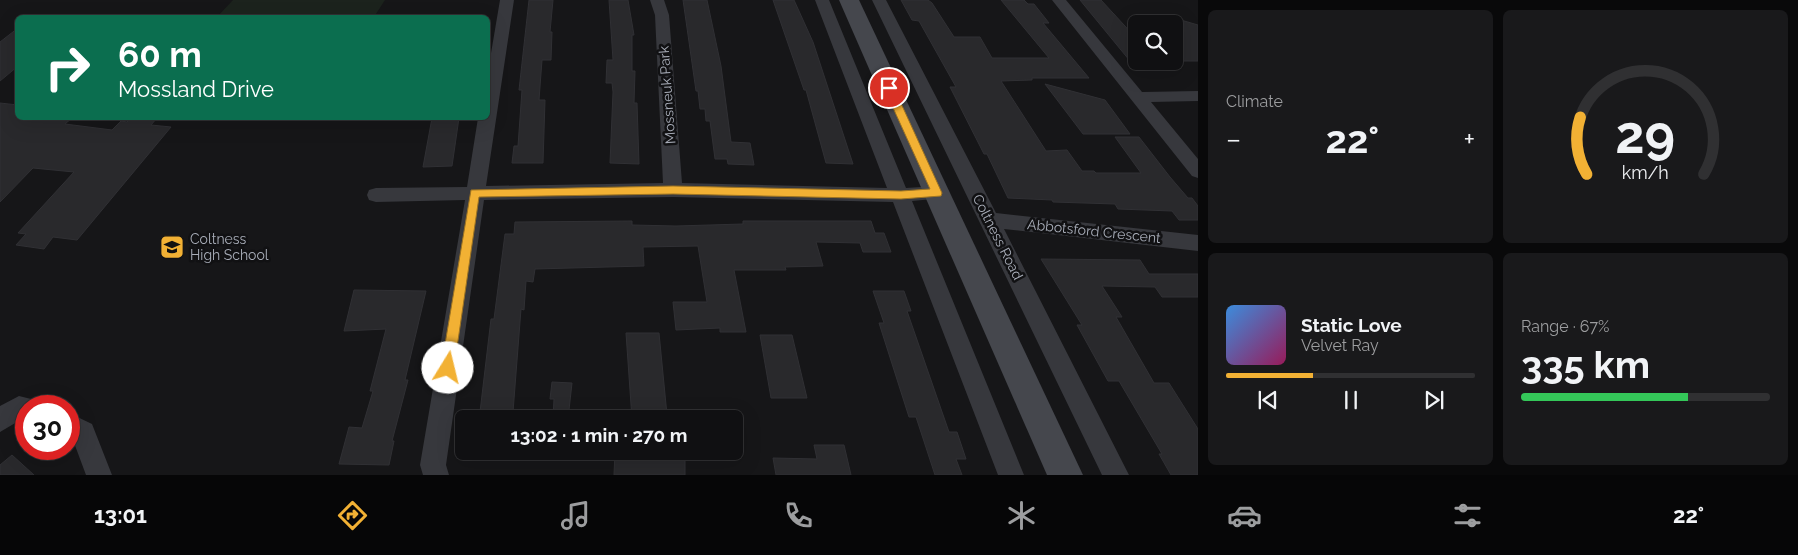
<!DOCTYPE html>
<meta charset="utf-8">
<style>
:root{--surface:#101012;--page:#19191b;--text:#f1f3f6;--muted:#9c9d9f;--line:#303032;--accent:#f2b134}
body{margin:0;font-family:Raleway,sans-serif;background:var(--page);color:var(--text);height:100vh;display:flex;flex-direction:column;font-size:19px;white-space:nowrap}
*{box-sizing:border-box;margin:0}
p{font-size:16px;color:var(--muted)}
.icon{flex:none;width:28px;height:28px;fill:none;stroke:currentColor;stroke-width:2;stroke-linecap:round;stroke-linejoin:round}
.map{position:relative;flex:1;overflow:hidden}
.drawer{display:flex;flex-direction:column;gap:10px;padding:10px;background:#09090a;width:600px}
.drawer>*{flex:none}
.hud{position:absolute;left:15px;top:15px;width:475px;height:105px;border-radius:8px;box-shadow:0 5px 20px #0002,0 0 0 1px var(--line);background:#0b6e4f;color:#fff;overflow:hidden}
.tools{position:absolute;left:1128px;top:15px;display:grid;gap:10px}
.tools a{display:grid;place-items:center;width:55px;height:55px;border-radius:8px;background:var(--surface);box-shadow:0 5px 20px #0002,0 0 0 1px var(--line);font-size:25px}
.speed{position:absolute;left:15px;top:395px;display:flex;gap:10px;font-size:25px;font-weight:700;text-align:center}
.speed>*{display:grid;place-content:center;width:65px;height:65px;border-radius:50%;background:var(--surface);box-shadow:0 5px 20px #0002,0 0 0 1px var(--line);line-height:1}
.speed .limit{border:8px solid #d22;background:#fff;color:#111}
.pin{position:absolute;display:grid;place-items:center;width:42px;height:42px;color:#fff;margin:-21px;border:2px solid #fff;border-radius:50%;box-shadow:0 1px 5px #0007}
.me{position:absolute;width:55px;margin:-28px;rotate:9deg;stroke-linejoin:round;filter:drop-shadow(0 0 4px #0008)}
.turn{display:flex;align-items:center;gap:18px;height:105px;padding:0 20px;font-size:22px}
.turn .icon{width:65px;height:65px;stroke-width:2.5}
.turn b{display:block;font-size:35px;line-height:42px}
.big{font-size:38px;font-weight:700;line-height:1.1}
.drawer .widget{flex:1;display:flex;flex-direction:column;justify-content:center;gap:8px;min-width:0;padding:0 18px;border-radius:8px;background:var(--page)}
.drawer .dial{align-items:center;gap:0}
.dial svg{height:130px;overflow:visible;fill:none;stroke:var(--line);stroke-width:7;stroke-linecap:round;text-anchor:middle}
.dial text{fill:var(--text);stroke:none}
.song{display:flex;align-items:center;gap:15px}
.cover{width:60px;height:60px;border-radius:8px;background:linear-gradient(135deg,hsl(210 70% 55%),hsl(330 70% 35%))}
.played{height:5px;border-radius:2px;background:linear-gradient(90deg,var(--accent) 35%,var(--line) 35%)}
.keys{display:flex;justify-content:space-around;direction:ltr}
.heat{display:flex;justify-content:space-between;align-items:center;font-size:28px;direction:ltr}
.charge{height:8px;border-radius:4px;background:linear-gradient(90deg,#34c759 67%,var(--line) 0)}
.drawer .tiles{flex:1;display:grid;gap:10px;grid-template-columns:repeat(2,1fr)}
.trip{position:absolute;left:455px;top:410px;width:288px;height:50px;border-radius:8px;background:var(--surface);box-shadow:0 5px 20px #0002,0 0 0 1px var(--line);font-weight:700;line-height:50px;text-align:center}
.dock{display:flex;height:80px;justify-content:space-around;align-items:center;background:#060607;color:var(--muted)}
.dock .icon{width:35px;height:35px}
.dock .current{color:var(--accent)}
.dock b{font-size:22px;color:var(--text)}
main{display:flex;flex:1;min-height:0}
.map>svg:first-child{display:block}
.green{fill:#1c231d}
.building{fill:#29292c;stroke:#303034}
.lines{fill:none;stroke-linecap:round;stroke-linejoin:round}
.street{fill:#37383d;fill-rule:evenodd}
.secondary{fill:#45474d;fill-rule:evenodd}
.route{fill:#f2b134;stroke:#9d7322}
.labels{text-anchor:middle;stroke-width:5;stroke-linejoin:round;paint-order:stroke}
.street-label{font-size:14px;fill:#a8adb8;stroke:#111113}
.poi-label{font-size:14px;fill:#a8adb8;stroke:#111113;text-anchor:start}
</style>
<main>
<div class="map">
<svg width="1198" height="475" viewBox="0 0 1198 475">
<rect width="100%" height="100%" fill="#161618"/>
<polygon class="green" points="233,0 385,0 374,17 217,17"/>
<g class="building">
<polygon points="529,0 553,0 550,32 552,32 551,60 542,60 539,100 545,100 543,163 512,163 514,146 518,146 522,90 519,90"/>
<polygon points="609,0 628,0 634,35 632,35 632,71 635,71 634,103 637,103 639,164 610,163 613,92 612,83 606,83 607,60 613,60"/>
<polygon points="683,0 707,0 721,66 731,142 750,143 754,165 728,164 727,159 715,159 710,121 706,121 705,109 700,109 698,91 696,91"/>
<polygon points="773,0 794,0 813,42 853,164 826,163 806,90 804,90"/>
<polygon points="901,0 928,0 932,3 954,37 980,37 992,58 1049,58 1001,0 1024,0 1028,4 1034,4 1049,23 1043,23 1089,78 1032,78 1032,80 1001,81 1046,151 1067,150 1082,171 1094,171 1096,173 1141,173 1115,137 1139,137 1170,177 1188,198 1192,198 1198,206 1198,220 1179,220 1172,211 1118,209 1115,204 1053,202 1052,200 1008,198 987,154 984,154 950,87 956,87 919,21 912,20"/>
<polygon points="1080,0 1101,0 1136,38 1136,61 1153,62 1136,61 1136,66 1130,61"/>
<polygon points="1174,18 1198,25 1198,61 1174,61"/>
<polygon points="18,28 18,66 0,81 0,42"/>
<polygon points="1045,84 1105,100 1130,134 1083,134"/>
<polygon points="0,103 18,105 18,118 72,118 65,124 112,130 121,121 127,122 131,118 157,118 151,125 171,127 77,240 53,237 44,249 16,245 26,234 18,233 74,172 33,168 0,202"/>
<polygon points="432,118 459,118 452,166 423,167"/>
<polygon points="632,221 632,225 676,226 743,224 743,221 871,221 875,233 884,233 891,252 863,252 860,243 816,242 823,266 785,267 786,270 734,270 746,332 720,332 720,328 676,330 673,302 707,302 698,246 643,247 644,266 535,269 533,282 526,281 524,310 521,309 513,412 480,412 491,319 494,319 505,234 514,234 515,222"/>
<polygon points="1041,259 1140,260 1149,274 1198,274 1198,297 1162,297 1155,287 1102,286 1122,317 1116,317 1154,383 1169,383 1198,429 1198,475 1171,475 1159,454 1162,454 1119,381 1108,381 1077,325 1082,325"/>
<polygon points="354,290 426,291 405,380 408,380 392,441 394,441 389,465 339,464 349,427 362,428 373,391 370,391 386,329 344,331"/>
<polygon points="873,291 904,291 911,311 907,311 949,432 957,432 966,459 956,459 962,475 935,475 916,417 909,417 879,323 884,323"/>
<polygon points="626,333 659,333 667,415 650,414 651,419 632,419"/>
<polygon points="760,335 792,335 807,398 771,398"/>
<polygon points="552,382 572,383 568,419 553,419 554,399 550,399"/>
<polygon points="814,445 844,445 851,475 776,475 773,458 817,459"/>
<polygon points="615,451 642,451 642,454 685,457 685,475 614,475"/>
<polygon points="12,455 34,475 0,475 0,465"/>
</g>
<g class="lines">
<g class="street">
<polygon points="500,0 514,0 486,186 663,183 655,15 650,0 664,0 669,15 682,183 887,188 815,0 829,0 906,188 937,186 944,188 946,193 944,198 912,201 1024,475 998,475 893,202 673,197 484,200 446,465 449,475 423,475 420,465 465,200 376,202 369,200 367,195 369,190 376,188 467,187 478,118 488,118 488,71"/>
<polygon points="872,0 886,0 996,213 1198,235 1198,251 1004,229 1129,475 1102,475"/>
<polygon points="1052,0 1066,0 1142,92 1198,91 1198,101 1151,102 1198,159 1198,178 1192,176"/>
<polygon points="19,396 35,400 37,406 26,406 26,419 22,419 0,432 0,406"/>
<polygon points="69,413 92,424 112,475 86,475 73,440 69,438"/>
</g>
<polygon class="secondary" points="839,0 859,0 1083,475 1047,475"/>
</g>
<polygon class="route" points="889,85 894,88 942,193 941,196 901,199 673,194 479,197 454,368 452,372 448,374 443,372 441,368 471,190 673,186 901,191 930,189 884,88"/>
<defs>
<g id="school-square" transform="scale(1.25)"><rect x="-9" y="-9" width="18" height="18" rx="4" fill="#f2b134" stroke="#111113"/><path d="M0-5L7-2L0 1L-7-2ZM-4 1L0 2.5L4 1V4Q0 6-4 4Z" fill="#111"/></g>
</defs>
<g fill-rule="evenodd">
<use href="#school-square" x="172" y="247"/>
</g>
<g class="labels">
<g class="street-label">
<text transform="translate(667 95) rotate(-94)" y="5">Mossneuk Park</text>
<text transform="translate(1094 231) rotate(6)" y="5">Abbotsford Crescent</text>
<text transform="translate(998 237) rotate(63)" y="5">Coltness Road</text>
</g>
<g class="poi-label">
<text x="190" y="244">Coltness<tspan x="190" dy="16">High School</tspan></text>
</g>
</g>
</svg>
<div class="tools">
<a><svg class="icon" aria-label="search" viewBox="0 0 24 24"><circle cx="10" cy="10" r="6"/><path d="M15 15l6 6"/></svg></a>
</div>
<div class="speed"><div class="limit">30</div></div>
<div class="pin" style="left:889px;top:88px;background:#d93025"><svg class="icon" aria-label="arrive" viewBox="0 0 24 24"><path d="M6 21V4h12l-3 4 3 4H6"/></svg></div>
<svg class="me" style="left:448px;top:368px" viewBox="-20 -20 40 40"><circle r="19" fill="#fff"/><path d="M0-13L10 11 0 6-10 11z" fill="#f2b134"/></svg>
<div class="trip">13:02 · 1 min · 270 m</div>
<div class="hud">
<div class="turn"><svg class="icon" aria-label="right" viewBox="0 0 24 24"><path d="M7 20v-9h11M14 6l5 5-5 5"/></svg><div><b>60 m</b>Mossland Drive</div></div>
</div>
</div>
<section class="drawer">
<div class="tiles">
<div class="widget"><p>Climate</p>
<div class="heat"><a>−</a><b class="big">22°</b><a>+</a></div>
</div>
<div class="widget dial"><svg viewBox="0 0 100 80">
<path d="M14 69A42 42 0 1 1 86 69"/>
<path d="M14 69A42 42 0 0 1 10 34" stroke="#f2b134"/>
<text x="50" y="56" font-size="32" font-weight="700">29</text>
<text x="50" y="72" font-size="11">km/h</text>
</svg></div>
<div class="widget">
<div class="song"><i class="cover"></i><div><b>Static Love</b><p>Velvet Ray</p></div></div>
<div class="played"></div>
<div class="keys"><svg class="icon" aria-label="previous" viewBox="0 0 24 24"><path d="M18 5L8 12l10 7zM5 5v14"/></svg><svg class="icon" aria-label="pause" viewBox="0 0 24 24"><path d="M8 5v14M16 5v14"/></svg><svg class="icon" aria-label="next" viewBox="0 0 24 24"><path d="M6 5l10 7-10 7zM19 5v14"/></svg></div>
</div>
<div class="widget"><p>Range · 67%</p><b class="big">335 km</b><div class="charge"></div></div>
</div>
</section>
</main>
<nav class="dock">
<b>13:01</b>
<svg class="icon current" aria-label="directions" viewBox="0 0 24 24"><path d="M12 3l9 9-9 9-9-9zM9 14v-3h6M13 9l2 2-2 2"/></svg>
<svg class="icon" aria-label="music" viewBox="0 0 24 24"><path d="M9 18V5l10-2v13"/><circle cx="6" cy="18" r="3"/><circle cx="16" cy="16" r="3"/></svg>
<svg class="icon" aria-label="phone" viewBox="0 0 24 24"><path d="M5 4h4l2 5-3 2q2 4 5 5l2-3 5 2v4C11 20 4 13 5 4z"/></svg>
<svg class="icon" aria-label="climate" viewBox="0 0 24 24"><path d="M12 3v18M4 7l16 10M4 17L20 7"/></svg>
<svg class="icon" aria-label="car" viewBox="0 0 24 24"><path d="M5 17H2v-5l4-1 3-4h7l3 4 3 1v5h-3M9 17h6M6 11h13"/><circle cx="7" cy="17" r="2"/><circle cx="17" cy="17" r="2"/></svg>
<svg class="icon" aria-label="filters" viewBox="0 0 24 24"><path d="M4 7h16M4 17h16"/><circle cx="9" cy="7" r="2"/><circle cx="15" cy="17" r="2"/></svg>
<b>22°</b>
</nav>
